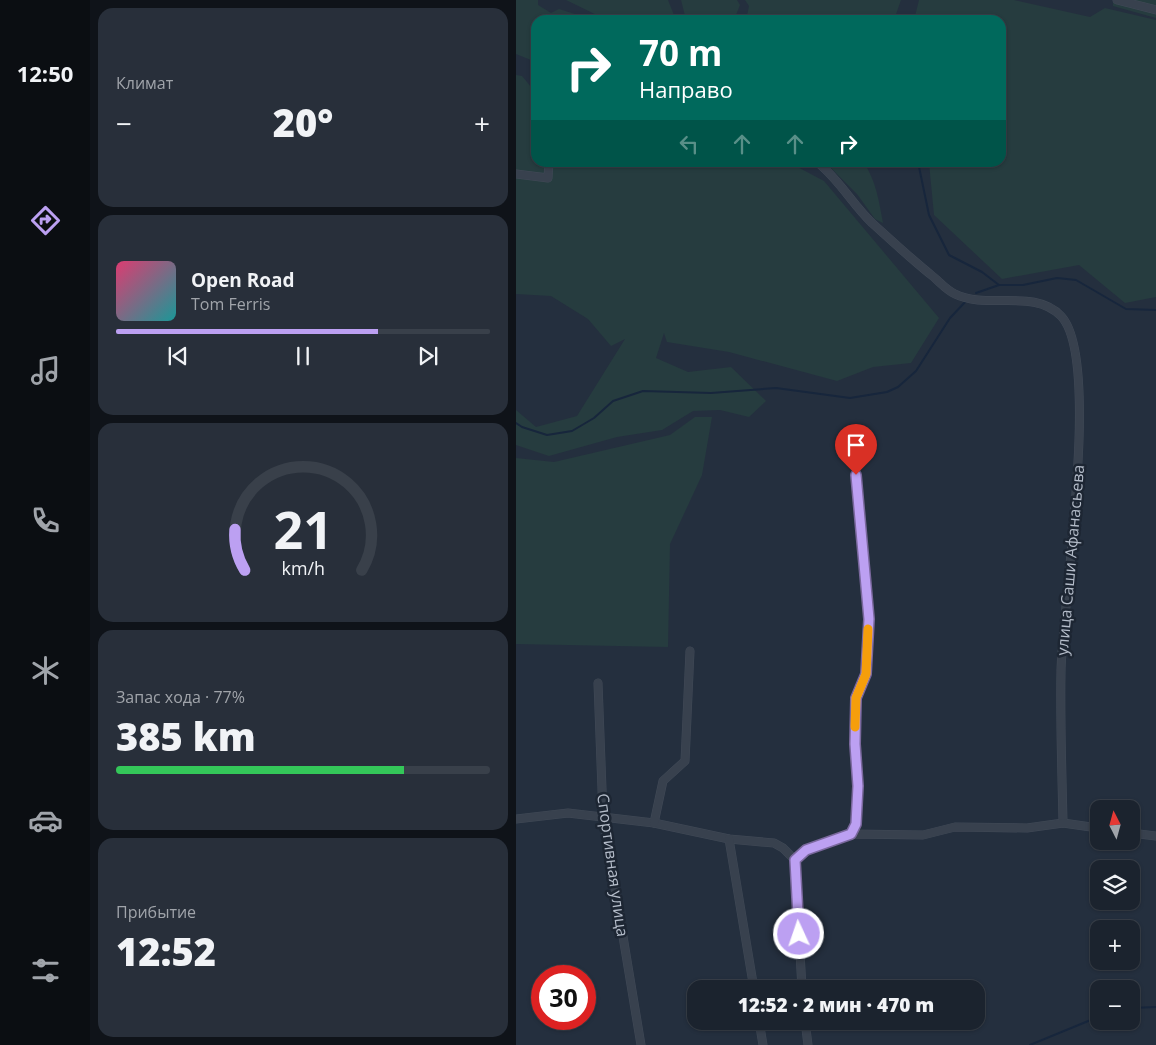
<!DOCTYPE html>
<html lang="ru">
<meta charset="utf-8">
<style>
:root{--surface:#1b232e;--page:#282f3a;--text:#f1f3f6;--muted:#a0a4aa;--line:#39404a;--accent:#bca0f2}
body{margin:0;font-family:"Open Sans",sans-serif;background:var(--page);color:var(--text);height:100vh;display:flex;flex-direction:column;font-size:19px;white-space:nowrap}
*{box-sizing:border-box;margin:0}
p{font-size:16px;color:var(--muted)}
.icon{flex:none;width:28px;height:28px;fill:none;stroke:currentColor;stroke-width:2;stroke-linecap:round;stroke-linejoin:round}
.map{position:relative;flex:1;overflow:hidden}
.sheet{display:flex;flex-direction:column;gap:8px;padding:8px;background:#0f1319;width:426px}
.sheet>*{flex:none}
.hud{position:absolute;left:15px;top:15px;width:475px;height:152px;border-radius:15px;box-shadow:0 1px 4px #0004,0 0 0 1px var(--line);background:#00695c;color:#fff;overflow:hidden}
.needle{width:32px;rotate:354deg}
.tools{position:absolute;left:574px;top:800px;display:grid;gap:10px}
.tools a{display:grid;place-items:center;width:50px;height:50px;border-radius:10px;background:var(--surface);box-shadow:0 1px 4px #0004,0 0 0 1px var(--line);font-size:25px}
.speed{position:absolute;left:15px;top:965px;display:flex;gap:10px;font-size:25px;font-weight:700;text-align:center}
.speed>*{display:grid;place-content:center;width:65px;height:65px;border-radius:50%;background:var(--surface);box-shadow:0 1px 4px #0004,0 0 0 1px var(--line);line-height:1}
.speed .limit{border:8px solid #d22;background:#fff;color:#111}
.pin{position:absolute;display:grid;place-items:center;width:42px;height:42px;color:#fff;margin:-51px -21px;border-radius:50% 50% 50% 0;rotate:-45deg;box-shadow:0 0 5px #0007}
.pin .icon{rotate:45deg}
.me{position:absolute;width:55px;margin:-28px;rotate:357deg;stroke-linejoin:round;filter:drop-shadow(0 0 4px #0008)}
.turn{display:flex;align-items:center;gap:18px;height:105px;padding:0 25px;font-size:22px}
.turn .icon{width:65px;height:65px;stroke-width:2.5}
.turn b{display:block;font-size:35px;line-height:42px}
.lanes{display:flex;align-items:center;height:48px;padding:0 25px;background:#0003;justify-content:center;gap:25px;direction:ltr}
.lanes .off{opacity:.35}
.big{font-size:38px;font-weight:800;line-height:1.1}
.sheet .card{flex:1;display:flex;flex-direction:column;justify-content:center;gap:8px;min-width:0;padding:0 18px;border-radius:15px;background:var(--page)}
.sheet .dial{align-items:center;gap:0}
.dial svg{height:130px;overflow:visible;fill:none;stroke:var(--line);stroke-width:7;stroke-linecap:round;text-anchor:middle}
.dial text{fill:var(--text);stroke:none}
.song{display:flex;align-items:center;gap:15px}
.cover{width:60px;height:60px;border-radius:8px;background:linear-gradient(135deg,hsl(340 70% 55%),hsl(180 70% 35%))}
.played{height:5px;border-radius:2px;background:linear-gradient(90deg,var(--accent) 70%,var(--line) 70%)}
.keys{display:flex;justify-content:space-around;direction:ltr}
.heat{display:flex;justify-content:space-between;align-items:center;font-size:28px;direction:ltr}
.charge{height:8px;border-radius:4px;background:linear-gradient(90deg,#34c759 77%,var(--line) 0)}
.trip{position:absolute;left:171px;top:980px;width:298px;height:50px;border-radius:15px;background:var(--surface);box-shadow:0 1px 4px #0004,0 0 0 1px var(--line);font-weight:800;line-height:50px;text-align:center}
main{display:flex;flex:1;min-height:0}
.menu{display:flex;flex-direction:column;width:90px;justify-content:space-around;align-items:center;background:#0b0e12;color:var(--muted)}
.menu .icon{width:35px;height:35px}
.menu .on{color:var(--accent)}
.menu b{font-size:22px;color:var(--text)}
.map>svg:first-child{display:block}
.green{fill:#263c3f}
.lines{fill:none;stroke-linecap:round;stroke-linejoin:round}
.stream{stroke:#17263c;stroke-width:2}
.minor-casing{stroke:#414a57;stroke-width:9}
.minor{stroke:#38414e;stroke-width:8}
.route-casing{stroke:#7a689d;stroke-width:12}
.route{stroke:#bca0f2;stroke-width:9}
.slow{stroke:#f59e0b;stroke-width:9}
.labels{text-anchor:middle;stroke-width:5;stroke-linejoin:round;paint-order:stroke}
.street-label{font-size:16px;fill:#b4bcc9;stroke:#1d2633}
</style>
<main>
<nav class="menu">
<b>12:50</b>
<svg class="icon on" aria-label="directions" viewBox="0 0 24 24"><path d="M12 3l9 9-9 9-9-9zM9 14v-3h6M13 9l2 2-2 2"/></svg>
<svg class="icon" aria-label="music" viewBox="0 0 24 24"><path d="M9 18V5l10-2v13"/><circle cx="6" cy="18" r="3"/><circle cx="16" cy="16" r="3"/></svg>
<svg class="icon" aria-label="phone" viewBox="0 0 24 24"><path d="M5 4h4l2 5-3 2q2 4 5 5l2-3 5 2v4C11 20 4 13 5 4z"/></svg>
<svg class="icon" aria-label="climate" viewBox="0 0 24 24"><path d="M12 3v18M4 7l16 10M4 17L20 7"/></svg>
<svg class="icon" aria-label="car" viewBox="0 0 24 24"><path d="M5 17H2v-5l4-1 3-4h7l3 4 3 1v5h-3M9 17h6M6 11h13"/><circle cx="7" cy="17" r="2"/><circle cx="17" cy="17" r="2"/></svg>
<svg class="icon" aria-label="filters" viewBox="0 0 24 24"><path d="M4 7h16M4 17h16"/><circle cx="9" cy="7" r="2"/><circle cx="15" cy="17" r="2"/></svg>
</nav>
<section class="sheet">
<div class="card"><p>Климат</p>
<div class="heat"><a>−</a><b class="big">20°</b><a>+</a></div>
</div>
<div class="card">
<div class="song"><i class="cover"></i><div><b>Open Road</b><p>Tom Ferris</p></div></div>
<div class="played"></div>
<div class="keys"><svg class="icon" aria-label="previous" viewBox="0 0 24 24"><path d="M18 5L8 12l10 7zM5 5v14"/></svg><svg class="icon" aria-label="pause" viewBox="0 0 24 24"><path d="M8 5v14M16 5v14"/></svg><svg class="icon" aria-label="next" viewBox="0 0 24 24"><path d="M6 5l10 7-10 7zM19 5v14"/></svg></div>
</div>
<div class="card dial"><svg viewBox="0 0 100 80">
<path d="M14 69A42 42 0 1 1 86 69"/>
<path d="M14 69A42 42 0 0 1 8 44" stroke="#bca0f2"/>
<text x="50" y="56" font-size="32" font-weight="700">21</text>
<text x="50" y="72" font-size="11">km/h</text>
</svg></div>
<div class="card"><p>Запас хода · 77%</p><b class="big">385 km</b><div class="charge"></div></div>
<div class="card"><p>Прибытие</p><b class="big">12:52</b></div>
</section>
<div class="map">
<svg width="640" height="1045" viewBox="0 0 640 1045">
<rect width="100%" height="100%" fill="#242f3e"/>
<g class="green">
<polygon points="0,0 22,0 22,5 35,13 43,9 78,20 20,20 20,62 0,54"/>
<polygon points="50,0 152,0 160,20 91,20"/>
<polygon points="165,0 221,0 224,5 218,20 170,20"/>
<polygon points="229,0 385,0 378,20 230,20 233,6"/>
<polygon points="403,0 498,0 574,17 589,8 640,20 640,297 609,303 563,265 486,279 418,215 413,163 485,162 485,20 398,20"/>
<polygon points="597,0 640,0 640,18 597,6"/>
<polygon points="0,75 6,76 20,93 20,162 274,163 308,181 423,318 395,363 357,367 321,381 213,352 151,342 148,333 140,358 172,372 215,367 250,401 233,417 204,410 177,411 146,430 101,437 33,456 0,445 0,410 20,427 61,416 109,339 95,346 72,319 35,296 0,294"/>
<path d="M310,163H348C360,181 363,201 367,223L359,219L341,194Z"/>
<polygon points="179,417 196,417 186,475 154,544 152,647 0,644 0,458 38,462 154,435"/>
</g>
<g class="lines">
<g class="stream">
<polyline points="402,162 413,215 433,255 466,272 483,285 507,285 541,278 560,280 610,309 640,310"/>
<polyline points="460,293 483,285"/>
<polyline points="0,423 6,427 31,435 56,431 78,418 97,401 127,391 195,393 260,388 334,398 371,392 382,387 400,371 434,318 451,300"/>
<polyline points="615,1008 640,1007"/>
<polyline points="514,1045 582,1017"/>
</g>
<g class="minor-casing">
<g id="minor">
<polyline points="601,0 640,10"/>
<path d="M301,162C323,179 336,204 356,223C375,240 393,257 414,274C422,280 430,290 439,294C472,310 518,288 545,316C586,359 546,605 545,671C544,722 546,772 547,823"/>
<polyline points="0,174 32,178 33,162"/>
<polyline points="82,683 87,816 125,1045"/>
<polyline points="0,819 52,813 138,823 213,839 258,843 267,848 279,860 290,850 335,834 407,835 439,827 511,828 547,823 582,828"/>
<polyline points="138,823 147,781 169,761 174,651"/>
<polyline points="615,833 640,836"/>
<polyline points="335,834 340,825 342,786 339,744 340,698 350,674 353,619 339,457"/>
<polyline points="213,839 238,989"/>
<polyline points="279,860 286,989"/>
<polyline points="243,1021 247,1045"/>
<polyline points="289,1021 292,1045"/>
</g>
</g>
<use href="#minor" class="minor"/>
</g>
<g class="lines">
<g class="route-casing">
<polyline id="route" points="283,934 279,860 290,850 335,834 340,824 342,786 339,744 340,698 350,674 353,619 340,475"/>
</g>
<use href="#route" class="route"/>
<polyline class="slow" points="339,727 340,698 350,674 352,629"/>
</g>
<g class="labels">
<g class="street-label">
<text transform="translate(554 560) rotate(-85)" y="6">улица Саши Афанасьева</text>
<text transform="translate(97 865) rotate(82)" y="6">Спортивная улица</text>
</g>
</g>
</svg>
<div class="tools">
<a><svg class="needle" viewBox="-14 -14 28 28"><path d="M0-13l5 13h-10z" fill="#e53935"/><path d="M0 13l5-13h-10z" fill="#a0a4aa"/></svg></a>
<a><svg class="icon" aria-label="layers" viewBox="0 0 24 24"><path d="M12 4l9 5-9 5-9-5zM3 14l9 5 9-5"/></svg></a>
<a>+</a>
<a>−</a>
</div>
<div class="speed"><div class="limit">30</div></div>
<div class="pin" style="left:340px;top:475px;background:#d93025"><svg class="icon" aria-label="arrive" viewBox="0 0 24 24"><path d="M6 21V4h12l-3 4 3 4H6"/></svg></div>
<svg class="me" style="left:283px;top:934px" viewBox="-20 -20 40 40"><circle r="17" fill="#bca0f2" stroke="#fff" stroke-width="3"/><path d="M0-11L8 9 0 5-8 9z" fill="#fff"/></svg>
<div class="trip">12:52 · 2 мин · 470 m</div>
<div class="hud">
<div class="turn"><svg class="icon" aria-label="right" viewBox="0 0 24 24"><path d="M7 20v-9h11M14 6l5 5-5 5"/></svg><div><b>70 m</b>Направо</div></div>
<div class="lanes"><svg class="icon off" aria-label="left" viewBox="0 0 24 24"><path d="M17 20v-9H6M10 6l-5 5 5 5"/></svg><svg class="icon off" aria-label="ahead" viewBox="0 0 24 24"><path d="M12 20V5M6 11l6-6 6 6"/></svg><svg class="icon off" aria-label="ahead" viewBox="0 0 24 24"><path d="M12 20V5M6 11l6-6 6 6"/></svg><svg class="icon" aria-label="right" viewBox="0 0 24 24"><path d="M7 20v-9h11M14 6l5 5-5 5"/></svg></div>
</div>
</div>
</main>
